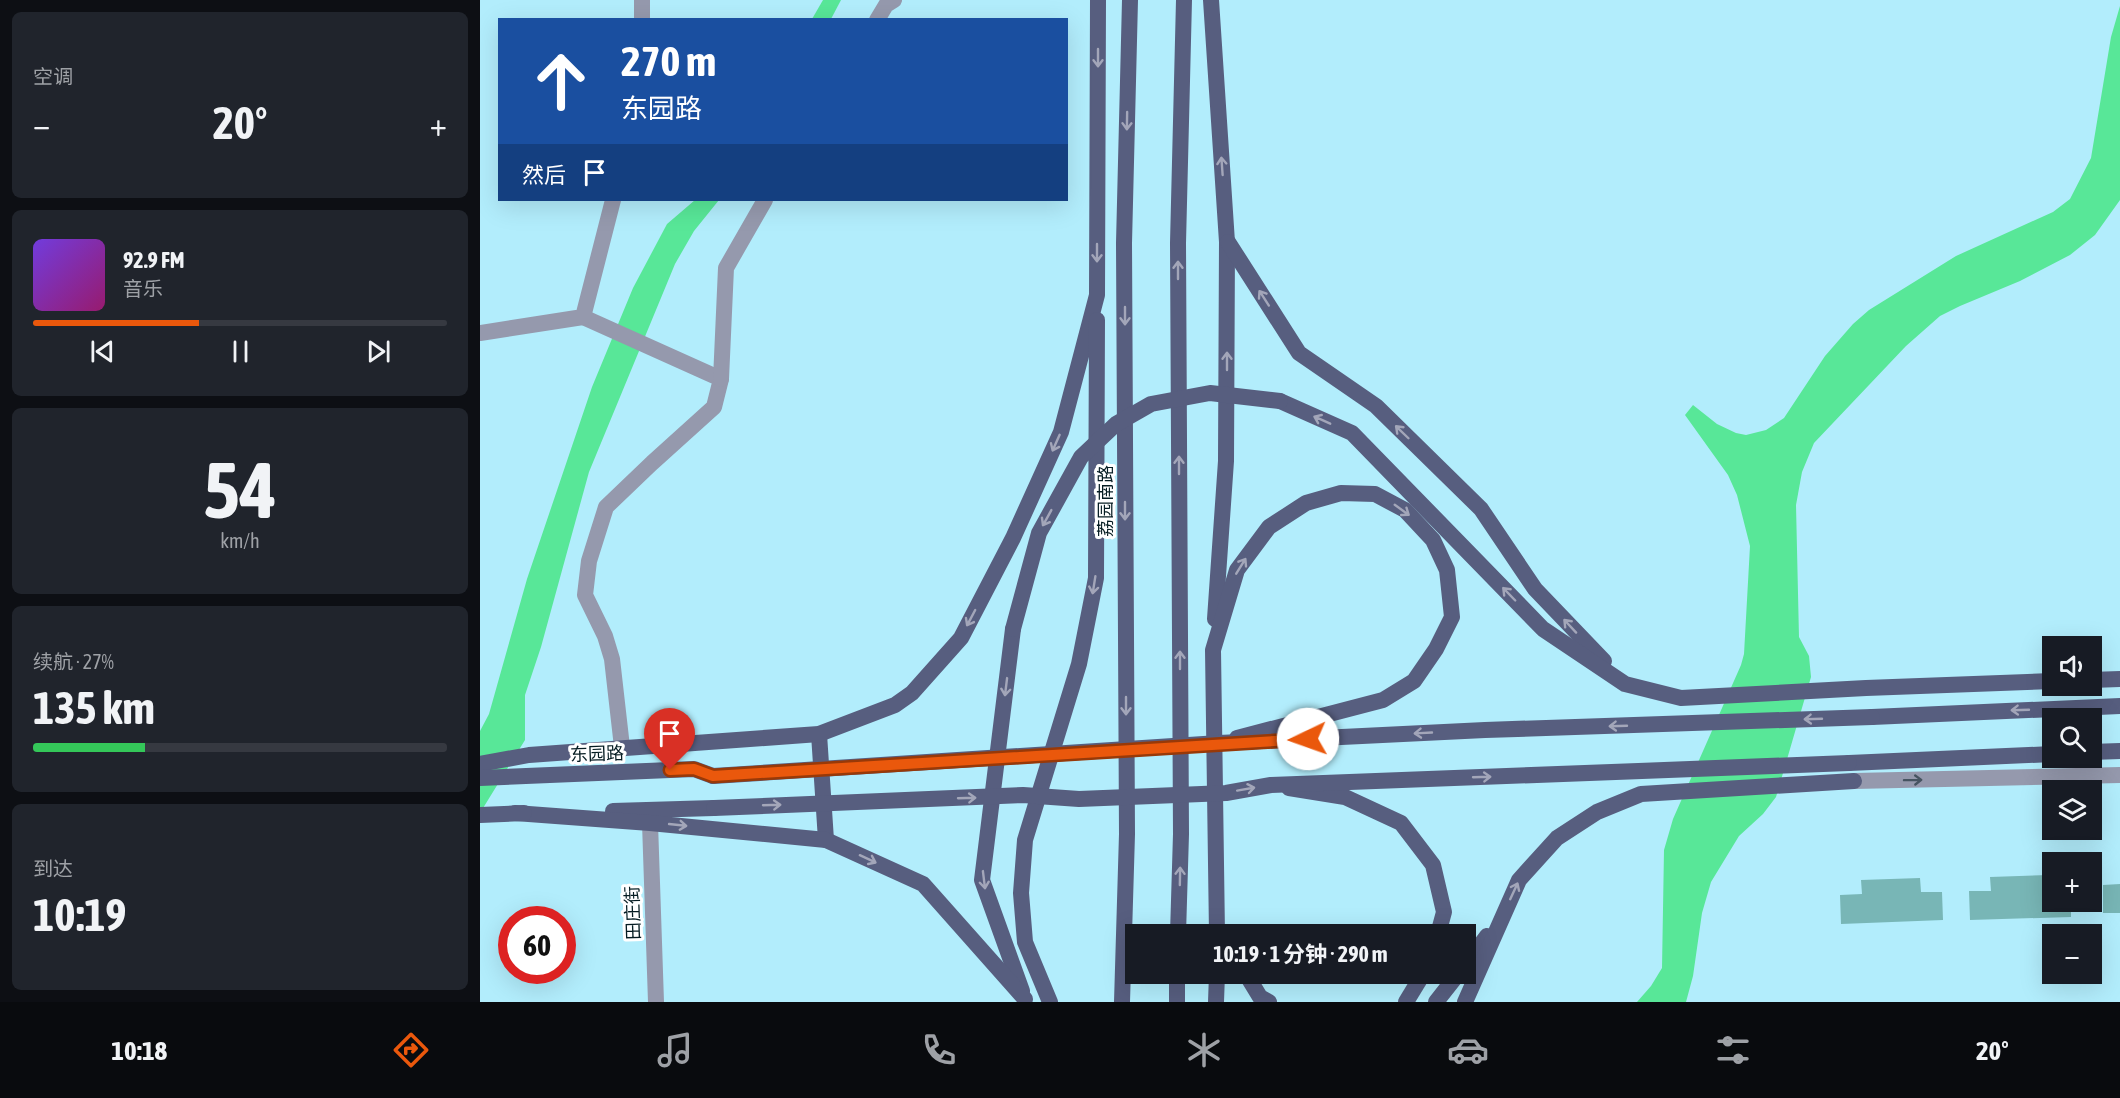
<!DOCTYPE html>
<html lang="zh">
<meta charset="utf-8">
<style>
:root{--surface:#171b24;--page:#20242c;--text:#f1f3f6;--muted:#9ea1a6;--line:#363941;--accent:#ea580c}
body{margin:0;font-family:"Asap Condensed","Noto Sans SC",sans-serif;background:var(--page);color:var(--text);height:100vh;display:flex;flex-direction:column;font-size:22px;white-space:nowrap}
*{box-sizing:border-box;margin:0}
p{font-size:20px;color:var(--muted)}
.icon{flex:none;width:33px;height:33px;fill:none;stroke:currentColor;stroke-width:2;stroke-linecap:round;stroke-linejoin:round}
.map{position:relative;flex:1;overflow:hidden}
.details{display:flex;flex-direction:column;gap:12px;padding:12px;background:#0d0f14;width:480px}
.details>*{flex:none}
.top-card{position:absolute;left:18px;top:18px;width:570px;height:183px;border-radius:0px;box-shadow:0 6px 24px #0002;background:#1a4fa0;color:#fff;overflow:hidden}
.controls{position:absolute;left:1562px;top:636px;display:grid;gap:12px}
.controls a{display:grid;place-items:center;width:60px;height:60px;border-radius:0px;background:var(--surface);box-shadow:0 6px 24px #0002;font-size:30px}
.speed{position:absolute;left:18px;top:906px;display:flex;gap:12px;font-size:30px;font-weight:700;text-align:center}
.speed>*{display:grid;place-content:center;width:78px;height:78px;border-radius:50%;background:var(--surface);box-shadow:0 6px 24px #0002;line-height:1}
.speed .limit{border:9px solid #d22;background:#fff;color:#111}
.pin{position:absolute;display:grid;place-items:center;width:51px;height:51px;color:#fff;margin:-62px -26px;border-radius:50% 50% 50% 0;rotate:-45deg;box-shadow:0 0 6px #0007}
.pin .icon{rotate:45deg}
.me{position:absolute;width:66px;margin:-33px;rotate:267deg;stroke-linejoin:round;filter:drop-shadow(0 0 4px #0008)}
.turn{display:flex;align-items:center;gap:21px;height:126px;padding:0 24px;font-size:27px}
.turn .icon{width:78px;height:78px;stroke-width:2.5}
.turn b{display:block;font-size:42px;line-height:51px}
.then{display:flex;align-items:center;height:57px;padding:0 24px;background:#0003;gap:12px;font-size:22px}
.big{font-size:45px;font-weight:700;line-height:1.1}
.details .widget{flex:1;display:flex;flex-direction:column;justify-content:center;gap:9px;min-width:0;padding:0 21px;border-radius:9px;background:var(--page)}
.details .dial{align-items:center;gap:0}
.dial b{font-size:78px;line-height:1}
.song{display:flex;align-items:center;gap:18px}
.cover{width:72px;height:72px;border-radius:9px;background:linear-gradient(135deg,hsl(260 70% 55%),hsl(320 70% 35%))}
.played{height:6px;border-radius:3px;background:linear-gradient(90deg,var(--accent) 40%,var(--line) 40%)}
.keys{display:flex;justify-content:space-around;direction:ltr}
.heat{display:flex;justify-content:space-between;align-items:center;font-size:33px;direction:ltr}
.charge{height:9px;border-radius:4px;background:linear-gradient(90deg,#34c759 27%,var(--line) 0)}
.trip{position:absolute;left:645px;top:924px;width:351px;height:60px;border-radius:0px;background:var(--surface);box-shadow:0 6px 24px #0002;font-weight:700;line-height:60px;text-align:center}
.menu{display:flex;height:96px;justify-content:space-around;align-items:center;background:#090b0e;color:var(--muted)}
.menu .icon{width:42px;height:42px}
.menu .on{color:var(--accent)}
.menu b{font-size:27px;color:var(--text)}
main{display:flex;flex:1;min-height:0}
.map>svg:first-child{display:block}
.water{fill:#58e798}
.building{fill:#78b6b6}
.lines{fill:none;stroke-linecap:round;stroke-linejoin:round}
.minor{stroke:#9599ad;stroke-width:16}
.tertiary{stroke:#9599ad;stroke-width:16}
.primary{stroke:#575e7f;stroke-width:16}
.primary-bridge{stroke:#575e7f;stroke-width:16}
.oneway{stroke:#a3a6b9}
.oneway2{stroke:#465461}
.route-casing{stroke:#983908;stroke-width:15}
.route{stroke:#ea580c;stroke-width:10}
.labels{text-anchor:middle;stroke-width:6;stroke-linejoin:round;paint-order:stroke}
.street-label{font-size:18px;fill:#051c22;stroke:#fff}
</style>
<main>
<section class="details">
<div class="widget"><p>空调</p>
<div class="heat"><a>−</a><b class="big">20°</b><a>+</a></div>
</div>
<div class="widget">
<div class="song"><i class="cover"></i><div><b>92.9 FM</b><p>音乐</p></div></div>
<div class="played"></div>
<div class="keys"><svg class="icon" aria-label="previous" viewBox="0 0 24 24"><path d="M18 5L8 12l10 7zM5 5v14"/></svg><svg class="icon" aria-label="pause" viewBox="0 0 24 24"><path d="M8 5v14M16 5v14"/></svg><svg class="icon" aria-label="next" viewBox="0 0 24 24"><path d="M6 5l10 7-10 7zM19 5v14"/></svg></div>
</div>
<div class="widget dial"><b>54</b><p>km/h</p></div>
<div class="widget"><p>续航 · 27%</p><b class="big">135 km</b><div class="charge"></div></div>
<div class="widget"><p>到达</p><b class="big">10:19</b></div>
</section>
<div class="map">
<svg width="1640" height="1002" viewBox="0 0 1640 1002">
<rect width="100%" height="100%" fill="#b2edfc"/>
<g class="water">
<polygon points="343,0 361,0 351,19 332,19"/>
<polygon points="1640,6 1640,200 1615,235 1590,255 1540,281 1480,306 1460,316 1426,346 1334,443 1322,472 1316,505 1319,637 1329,656 1331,677 1296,797 1283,814 1259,836 1231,882 1222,913 1213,976 1206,1002 1157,1002 1171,986 1182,968 1184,850 1193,819 1261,665 1264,654 1270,546 1257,495 1248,475 1205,415 1213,405 1237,424 1256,433 1266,435 1286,430 1304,418 1345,356 1373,324 1389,310 1476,256 1573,212 1590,199 1611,158 1631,37"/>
<polygon points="215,200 239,200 214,231 195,264 109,472 61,647 45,695 45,740 0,813 0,731 9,714 47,579 112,387 153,288 187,224"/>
</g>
<g class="building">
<polygon points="1569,875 1572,902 1591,902 1591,917 1490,920 1489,891 1511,891 1510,877"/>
<polygon points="1440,878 1441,892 1462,892 1463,920 1361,924 1360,895 1382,894 1381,880"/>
<polygon points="1640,884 1640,913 1623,913 1623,885"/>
</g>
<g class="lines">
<polyline class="minor" points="1374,781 1640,775"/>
<g class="tertiary">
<polyline points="162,0 162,20"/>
<polyline points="397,20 406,5 414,0"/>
<polyline points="103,317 241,379 234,407 172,463 126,507 109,561 105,595 125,636 132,659 142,747"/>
<polyline points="0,333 103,317 133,200"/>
<polyline points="241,379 246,268 285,200"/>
<polyline points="170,823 176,1002"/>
</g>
<g class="primary">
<polyline points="731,0 747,242 746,461 735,619"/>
<polyline points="748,242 819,353 896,406 1001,509 1055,589 1124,661"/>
<polyline points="800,401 872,433 1063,629 1145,684 1201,698 1386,688 1572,681"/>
<polyline points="533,629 502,880 542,991"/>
<polyline points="1611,680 1640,679"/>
<polyline points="1392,717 1640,706"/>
<polyline points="339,734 346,840"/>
<polyline points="1611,752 1640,751"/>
<polyline points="1369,763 1572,754"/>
<polyline points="0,764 49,755 339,734 415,705 432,693 481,638 533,538 581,432 617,295 618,0"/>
<polyline points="0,778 214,769 233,776"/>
<polyline points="809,788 865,797 921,823 953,865 964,912 958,934"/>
<polyline points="133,811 234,808"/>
<polyline points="35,813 170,823 346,840 443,884 545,999"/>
<polyline points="0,815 44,813"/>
<polyline points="698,934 701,834 698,243 704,0"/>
<polyline points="737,934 733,650 757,570 789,527 826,503 861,493 895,494 925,510 953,540 967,570 972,617 956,649 934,681 903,700 757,738"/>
<polyline points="986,964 1007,936"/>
<polyline points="766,974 780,997 789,1002"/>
<polyline points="570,1002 545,942 541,893 545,840 599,664 616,578 617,320"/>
<polyline points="642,1002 647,834 644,243 650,0"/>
<polyline points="697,1002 697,974"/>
<polyline points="736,1002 737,974"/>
<polyline points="926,1002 943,974"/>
<polyline points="956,1002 978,974"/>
<polyline points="985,1002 1039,880 1077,838 1117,812 1161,794 1374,781"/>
</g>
<g class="primary-bridge">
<polyline points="533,629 559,533 601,457 636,424 671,404 730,393 800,401"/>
<polyline points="233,776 739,743 1005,730 1392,717"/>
<polyline points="234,808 543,795 599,799 746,793 791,785 1369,763"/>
</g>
</g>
<defs><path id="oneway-shaft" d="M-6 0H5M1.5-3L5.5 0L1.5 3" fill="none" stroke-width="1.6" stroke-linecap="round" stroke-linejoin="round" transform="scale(1.5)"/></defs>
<g class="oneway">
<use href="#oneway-shaft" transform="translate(618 58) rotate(90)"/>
<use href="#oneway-shaft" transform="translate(647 121) rotate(91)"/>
<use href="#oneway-shaft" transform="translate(742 166) rotate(-94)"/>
<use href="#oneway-shaft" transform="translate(617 253) rotate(90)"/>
<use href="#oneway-shaft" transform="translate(698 270) rotate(-90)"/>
<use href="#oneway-shaft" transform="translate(784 298) rotate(-123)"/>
<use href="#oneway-shaft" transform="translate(645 316) rotate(90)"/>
<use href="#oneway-shaft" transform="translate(747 361) rotate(-90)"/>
<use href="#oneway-shaft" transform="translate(842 420) rotate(-156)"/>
<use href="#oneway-shaft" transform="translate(922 432) rotate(-136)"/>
<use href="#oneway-shaft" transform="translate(576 443) rotate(114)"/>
<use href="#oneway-shaft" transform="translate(699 465) rotate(-90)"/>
<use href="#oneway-shaft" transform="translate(922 510) rotate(36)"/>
<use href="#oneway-shaft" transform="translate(645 511) rotate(90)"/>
<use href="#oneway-shaft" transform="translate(567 518) rotate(119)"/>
<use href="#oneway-shaft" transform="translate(761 566) rotate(-58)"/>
<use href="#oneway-shaft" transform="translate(614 585) rotate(99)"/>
<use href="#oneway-shaft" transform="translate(1029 594) rotate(-134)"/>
<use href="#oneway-shaft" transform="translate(491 618) rotate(118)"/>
<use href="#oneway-shaft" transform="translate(1090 626) rotate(-133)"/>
<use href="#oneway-shaft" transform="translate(700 660) rotate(-90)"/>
<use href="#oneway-shaft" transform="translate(526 687) rotate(97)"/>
<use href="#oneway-shaft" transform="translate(646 706) rotate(90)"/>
<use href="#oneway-shaft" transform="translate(1540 710) rotate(178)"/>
<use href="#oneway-shaft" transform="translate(1333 719) rotate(178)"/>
<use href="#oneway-shaft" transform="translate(1138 726) rotate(178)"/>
<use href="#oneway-shaft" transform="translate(943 733) rotate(177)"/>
<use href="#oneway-shaft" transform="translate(1002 777) rotate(-2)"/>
<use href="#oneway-shaft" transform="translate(766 789) rotate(-10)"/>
<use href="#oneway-shaft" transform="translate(487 798) rotate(-2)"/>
<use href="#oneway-shaft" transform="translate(292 805) rotate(-2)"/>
<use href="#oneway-shaft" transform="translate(198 825) rotate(6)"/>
<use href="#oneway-shaft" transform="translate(388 859) rotate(25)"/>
<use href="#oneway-shaft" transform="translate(700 876) rotate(-89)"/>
<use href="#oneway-shaft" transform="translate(504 880) rotate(83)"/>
<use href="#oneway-shaft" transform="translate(1034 891) rotate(-65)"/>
</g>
<use class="oneway2" href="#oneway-shaft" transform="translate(1433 780) rotate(-1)"/>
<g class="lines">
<g class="route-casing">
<polyline id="route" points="190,770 214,769 233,776 828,739"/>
</g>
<use href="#route" class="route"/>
</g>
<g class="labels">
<g class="street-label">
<text transform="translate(626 501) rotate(-90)" y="6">荔园南路</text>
<text transform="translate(117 754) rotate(-2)" y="6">东园路</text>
<text transform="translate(153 913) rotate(-92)" y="6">田庄街</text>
</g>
</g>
</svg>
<div class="controls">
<a><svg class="icon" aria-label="sound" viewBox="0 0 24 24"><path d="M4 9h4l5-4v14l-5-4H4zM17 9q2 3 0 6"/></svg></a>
<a><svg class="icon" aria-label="search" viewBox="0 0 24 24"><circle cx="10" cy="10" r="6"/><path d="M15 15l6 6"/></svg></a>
<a><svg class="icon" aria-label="layers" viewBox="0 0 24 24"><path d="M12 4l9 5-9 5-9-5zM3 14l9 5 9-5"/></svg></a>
<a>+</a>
<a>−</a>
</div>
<div class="speed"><div class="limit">60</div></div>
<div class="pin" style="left:190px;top:770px;background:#d93025"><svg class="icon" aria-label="arrive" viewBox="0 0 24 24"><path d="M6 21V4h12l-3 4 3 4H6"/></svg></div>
<svg class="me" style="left:828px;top:739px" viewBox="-20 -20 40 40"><circle r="19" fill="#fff"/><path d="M0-13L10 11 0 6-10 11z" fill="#ea580c"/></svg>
<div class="trip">10:19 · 1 分钟 · 290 m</div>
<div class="top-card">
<div class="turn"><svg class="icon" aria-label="ahead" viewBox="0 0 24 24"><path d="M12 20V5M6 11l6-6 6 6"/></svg><div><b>270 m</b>东园路</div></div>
<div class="then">然后<svg class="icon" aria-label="arrive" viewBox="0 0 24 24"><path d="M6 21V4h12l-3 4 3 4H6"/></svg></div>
</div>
</div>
</main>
<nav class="menu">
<b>10:18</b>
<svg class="icon on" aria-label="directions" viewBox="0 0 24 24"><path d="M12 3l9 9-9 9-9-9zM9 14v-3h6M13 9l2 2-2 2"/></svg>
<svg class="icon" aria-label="music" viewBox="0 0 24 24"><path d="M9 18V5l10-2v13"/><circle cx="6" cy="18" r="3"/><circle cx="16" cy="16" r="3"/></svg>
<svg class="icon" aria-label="phone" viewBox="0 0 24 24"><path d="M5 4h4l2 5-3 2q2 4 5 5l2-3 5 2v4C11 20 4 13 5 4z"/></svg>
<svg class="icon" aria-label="climate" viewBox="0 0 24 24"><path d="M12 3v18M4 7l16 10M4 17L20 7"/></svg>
<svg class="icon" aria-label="car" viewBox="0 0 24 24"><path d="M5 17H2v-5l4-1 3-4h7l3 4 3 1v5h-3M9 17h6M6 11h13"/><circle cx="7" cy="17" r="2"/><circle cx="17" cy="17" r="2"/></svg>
<svg class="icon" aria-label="filters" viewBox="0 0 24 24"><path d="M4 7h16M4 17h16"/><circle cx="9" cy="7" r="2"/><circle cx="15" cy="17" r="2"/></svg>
<b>20°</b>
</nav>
